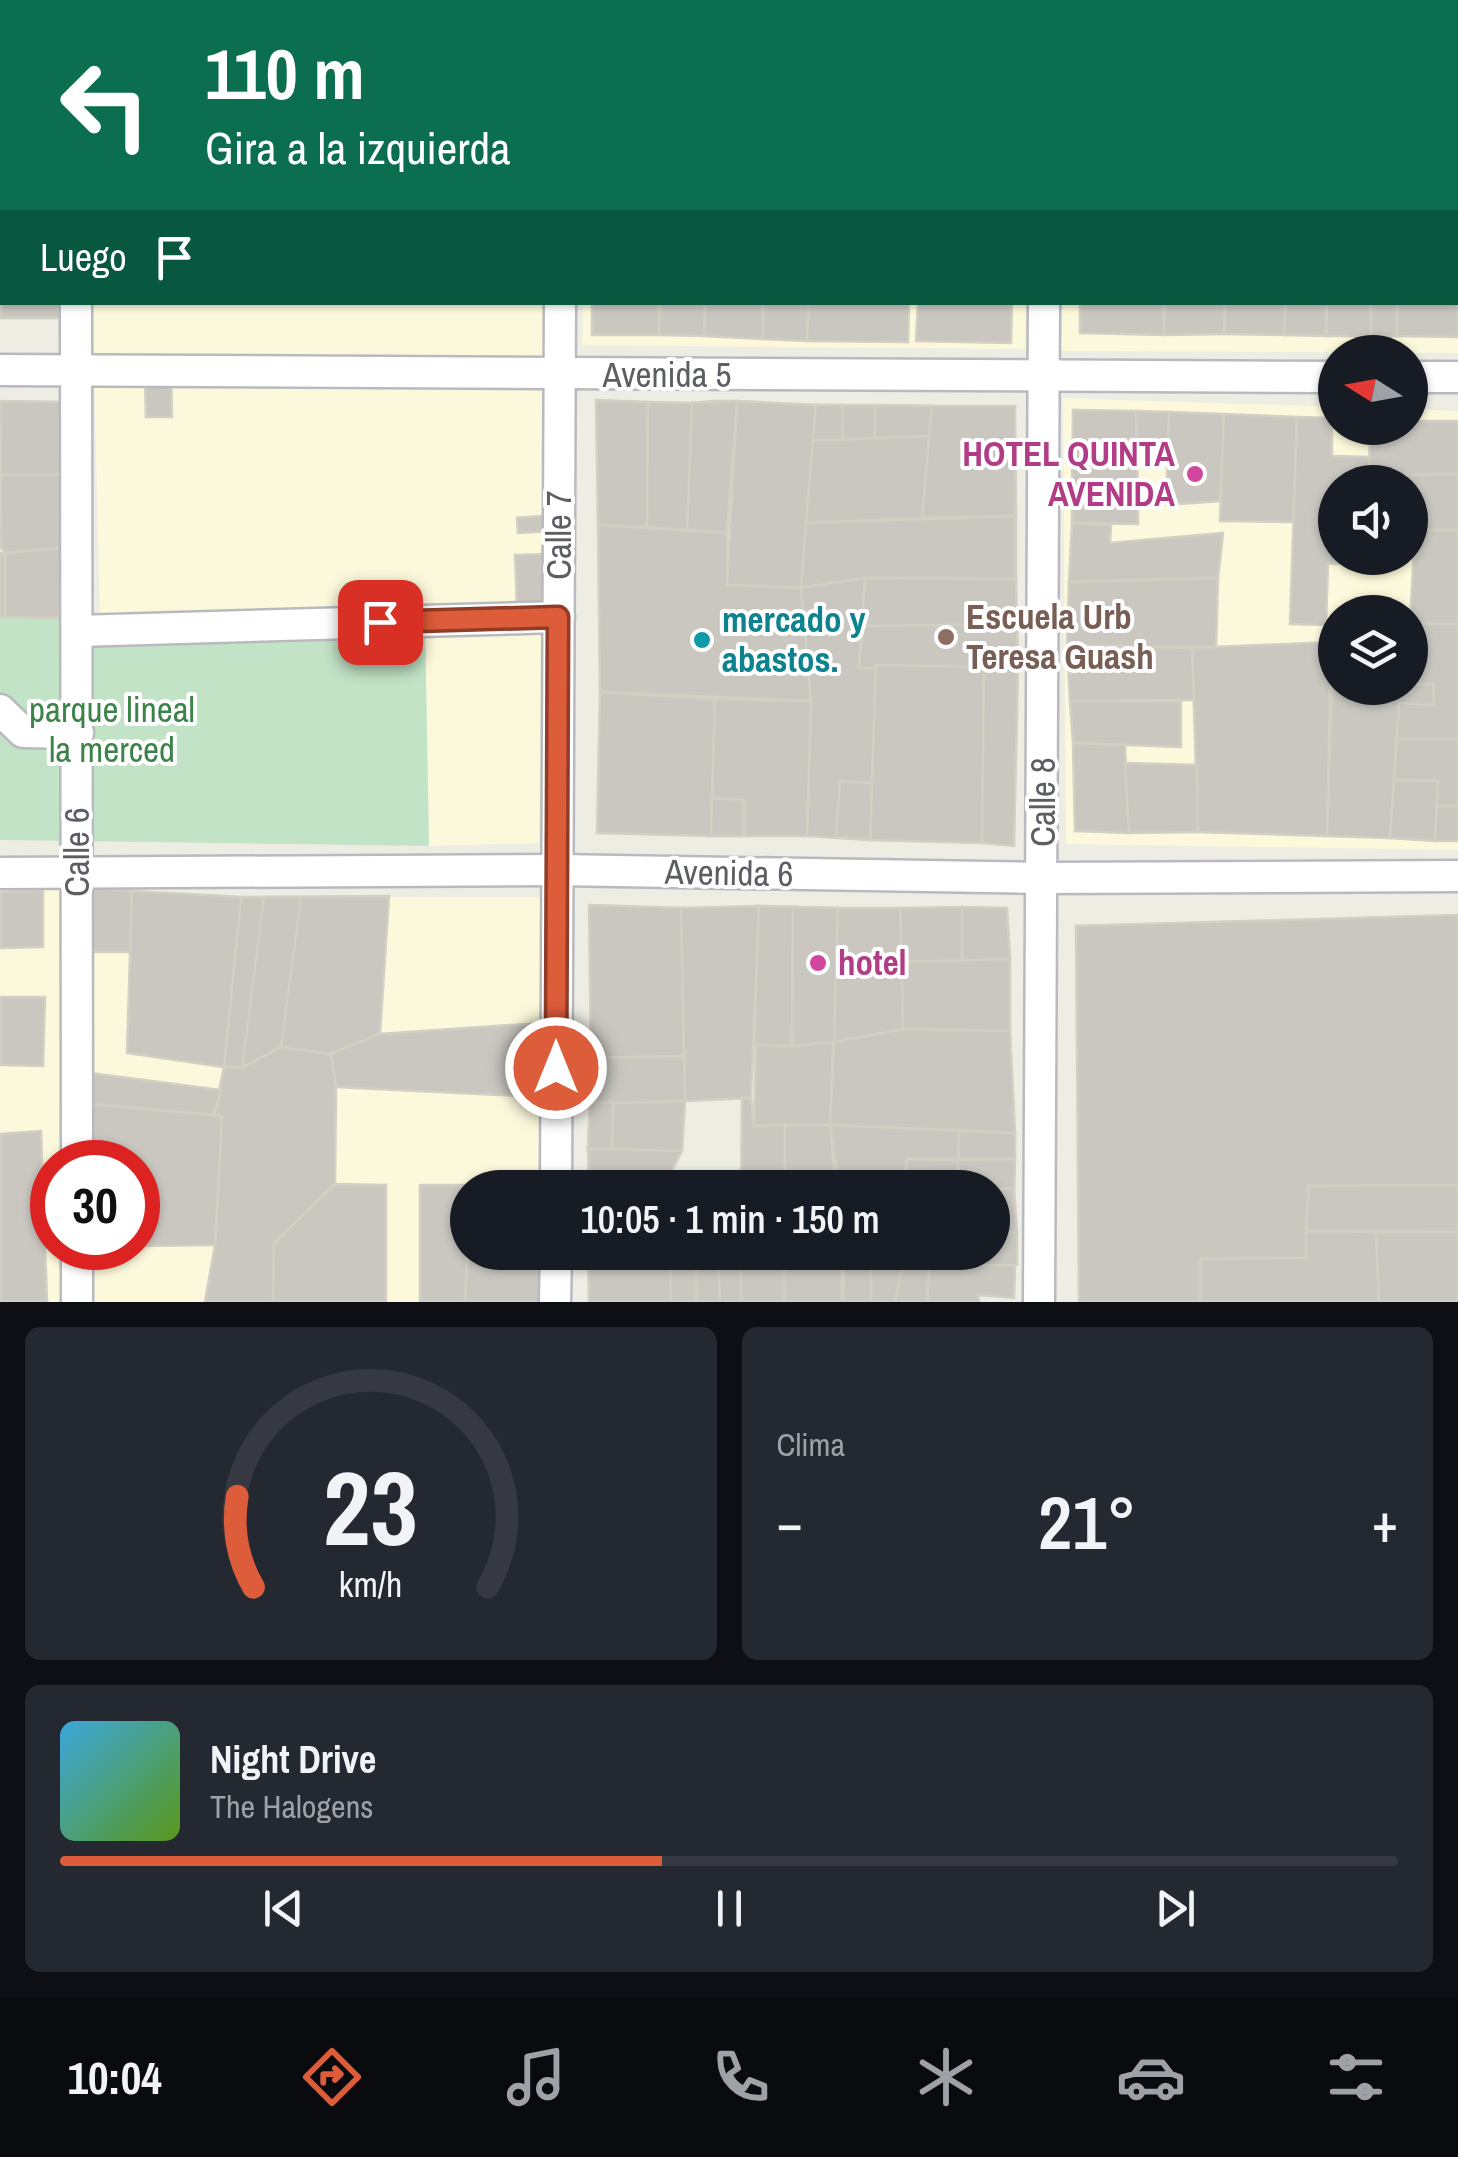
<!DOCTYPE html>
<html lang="es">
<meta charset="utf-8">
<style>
:root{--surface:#171b24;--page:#242831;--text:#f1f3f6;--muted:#9ea1a6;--line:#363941;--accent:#dd5c3a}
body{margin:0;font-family:"Archivo Narrow",sans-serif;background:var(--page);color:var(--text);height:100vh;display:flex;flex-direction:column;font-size:38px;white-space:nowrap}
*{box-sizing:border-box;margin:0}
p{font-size:32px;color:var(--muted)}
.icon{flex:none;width:55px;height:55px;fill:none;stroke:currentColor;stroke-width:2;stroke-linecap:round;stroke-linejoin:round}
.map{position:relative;height:1302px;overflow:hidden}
.side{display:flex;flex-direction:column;gap:25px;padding:25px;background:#0d0f14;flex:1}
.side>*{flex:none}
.hud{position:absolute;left:0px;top:0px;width:1460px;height:305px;box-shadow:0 2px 8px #0004;background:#0b6e4f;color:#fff;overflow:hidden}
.needle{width:65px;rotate:281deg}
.controls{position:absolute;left:1318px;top:335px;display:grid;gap:20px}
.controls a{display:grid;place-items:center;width:110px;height:110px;border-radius:50%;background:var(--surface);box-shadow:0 2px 8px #0004;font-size:50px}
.speed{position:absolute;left:30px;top:1140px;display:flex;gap:20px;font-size:50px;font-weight:700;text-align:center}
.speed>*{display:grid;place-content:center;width:130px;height:130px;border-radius:50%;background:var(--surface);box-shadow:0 2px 8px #0004;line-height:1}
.speed .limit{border:15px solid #d22;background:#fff;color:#111}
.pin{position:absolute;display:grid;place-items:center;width:85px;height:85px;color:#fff;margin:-42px;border-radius:20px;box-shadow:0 5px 15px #0006}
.me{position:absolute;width:110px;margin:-55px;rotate:0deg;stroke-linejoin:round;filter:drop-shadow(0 0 8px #0008)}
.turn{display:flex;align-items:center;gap:35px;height:210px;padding:0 40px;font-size:45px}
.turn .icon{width:130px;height:130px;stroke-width:2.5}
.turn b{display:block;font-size:70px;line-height:85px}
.then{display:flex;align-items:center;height:95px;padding:0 40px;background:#0003;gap:20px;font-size:38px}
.big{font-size:75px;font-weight:600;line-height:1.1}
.side .card{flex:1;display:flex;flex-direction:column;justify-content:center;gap:15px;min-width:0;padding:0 35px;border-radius:15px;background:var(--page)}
.side .dial{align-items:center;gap:0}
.dial svg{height:260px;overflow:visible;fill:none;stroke:var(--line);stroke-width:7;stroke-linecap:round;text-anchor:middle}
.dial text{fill:var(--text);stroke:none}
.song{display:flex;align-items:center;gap:30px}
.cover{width:120px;height:120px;border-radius:15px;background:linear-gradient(135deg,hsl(200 70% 55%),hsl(90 70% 35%))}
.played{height:10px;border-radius:5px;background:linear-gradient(90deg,var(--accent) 45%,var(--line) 45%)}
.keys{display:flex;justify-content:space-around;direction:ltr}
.heat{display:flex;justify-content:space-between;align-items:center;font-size:55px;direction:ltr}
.side .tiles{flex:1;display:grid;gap:25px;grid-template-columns:1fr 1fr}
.card:last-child{grid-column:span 2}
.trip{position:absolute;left:450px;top:1170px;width:560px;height:100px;border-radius:50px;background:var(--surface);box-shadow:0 2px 8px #0004;font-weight:600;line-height:100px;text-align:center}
.dock{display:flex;height:160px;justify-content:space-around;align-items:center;background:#090b0e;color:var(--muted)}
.dock .icon{width:70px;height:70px}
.dock .on{color:var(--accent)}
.dock b{font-size:45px;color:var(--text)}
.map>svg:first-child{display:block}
.commercial{fill:#fbf8db;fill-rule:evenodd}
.green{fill:#c2e3c6}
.building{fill:#c9c7c0;stroke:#d2cfc3;stroke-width:2.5}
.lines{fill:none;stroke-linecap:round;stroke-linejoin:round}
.minor-casing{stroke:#b9babf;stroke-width:35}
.minor{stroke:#fff;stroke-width:30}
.route-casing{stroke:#903c26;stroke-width:25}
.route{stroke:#dd5c3a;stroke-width:18}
.hotel-dot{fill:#d1479c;stroke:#fff;stroke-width:4}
.education-dot{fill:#8d6e63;stroke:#fff;stroke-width:4}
.culture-dot{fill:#0f9aa8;stroke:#fff;stroke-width:4}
.labels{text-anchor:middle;stroke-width:8;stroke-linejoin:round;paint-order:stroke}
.street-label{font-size:35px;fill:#5c5e63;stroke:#fff}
.hotel-label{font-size:35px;font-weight:bold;fill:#b23c85;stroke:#fff;text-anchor:end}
.education-label{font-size:35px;font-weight:bold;fill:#785e54;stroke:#fff;text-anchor:start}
.culture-label{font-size:35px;font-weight:bold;fill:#0d838f;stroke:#fff;text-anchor:start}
.park-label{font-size:35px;fill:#3b8348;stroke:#fff}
</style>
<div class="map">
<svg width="1458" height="1302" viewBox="0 0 1458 1302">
<rect width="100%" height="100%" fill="#edede4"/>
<g class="commercial">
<polygon points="587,0 1032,0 587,2"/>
<polygon points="1069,0 1458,0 1458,353 1061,351 1063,303 1458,302 1458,2"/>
<polygon points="87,303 551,303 551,358 87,356"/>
<polygon points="583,303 1026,303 1025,349 582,345"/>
<polygon points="94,376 549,383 550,554 517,608 100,613"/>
<path d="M1063,398L1335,407V428H1410V409L1458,411V850L1066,844ZM1335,482H1410V558H1335ZM1335,612H1410V688H1335Z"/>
<polygon points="542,630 539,843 429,846 425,636"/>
<polygon points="0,885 64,887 67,1162 52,1162 52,1248 68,1248 69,1302 0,1302"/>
<polygon points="91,888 240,897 541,897 540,1187 468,1188 468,1252 540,1253 540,1302 88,1302 87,1248 138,1248 138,1162 88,1162"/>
</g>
<polygon class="green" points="0,617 425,624 429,846 0,840"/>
<g class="building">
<polygon points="1345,0 1458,0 1458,106 1458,2"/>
<polygon points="1458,106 1458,337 1397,336 1397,302 1458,302"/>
<polygon points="0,235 2,302 60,302 60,318 0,318"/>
<polygon points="592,302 660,302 659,335 592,335"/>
<polygon points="660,302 705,302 704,336 659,335"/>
<polygon points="705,302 763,302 763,339 704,336"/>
<polygon points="763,302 809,302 807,341 763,339"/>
<polygon points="809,302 909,302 908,342 807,341"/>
<polygon points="918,302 1012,302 1011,343 916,341"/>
<polygon points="1080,302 1164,302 1164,335 1080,333"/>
<polygon points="1164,302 1225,302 1224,334 1164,335"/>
<polygon points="1225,302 1286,302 1284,335 1224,334"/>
<polygon points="1286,302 1327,302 1326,336 1284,335"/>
<polygon points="1327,302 1371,302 1371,336 1326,336"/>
<rect x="1371" y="302" width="26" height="34"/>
<polygon points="145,376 171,376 172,417 146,417"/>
<polygon points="596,400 648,402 647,527 598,525"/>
<polygon points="0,401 63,402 62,475 1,475"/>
<polygon points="714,401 712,457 690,454 692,403"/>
<polygon points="714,401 737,401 733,457 712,457"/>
<polygon points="737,401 727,533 687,530 692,403"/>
<polygon points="737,401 816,405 801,588 727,585"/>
<polygon points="648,402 692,403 687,530 647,527"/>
<polygon points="816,405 932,406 922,518 806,523"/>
<polygon points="816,405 842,405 843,440 813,440"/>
<polygon points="842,405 875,405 875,438 843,440"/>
<polygon points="875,405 932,406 929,436 875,438"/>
<polygon points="932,406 1015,406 1016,516 922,518"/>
<polygon points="1073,410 1136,411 1138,496 1072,491"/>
<polygon points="1136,411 1169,412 1170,448 1137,448"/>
<polygon points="1169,412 1224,414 1220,501 1166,505"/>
<polygon points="1224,414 1297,417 1293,522 1220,521"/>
<polygon points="1297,417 1332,418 1332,456 1370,457 1369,476 1361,477 1361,482 1335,482 1335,558 1360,558 1360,562 1328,564 1326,625 1290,624"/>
<polygon points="1410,421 1458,421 1458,474 1369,476 1370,428 1410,428"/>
<polygon points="1458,474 1458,530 1410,530 1410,482 1361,482 1361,477 1369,476"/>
<polygon points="1,475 62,475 61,548 5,553 0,546"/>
<polygon points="1072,491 1138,496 1138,524 1072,523"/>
<polygon points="552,515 552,531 518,533 517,518"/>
<polygon points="1016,516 1016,579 865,578 801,588 806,523"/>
<polygon points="1072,523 1111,525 1110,543 1223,533 1218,578 1069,582"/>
<polygon points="598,525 727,533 727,585 801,588 811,701 600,692"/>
<polygon points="1415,530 1458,530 1458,624 1410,624"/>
<polygon points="61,548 61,618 5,617 5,553"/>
<rect x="0" y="553" width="5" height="64"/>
<polygon points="550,554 552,607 517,608 515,555"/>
<polygon points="865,578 859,668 876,665 870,840 807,836 811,701 801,588"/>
<polygon points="865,578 1016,579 1018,669 859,668"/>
<polygon points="1218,578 1216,648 1067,645 1069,582"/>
<polygon points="1017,624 1018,669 859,668 863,626"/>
<polygon points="1410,624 1458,624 1458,739 1397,739 1399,703 1434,705 1433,684 1410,684"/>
<polygon points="1331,642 1327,836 1198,832 1192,648"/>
<polygon points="1067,645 1192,648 1194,700 1070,701"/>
<polygon points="876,665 984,667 982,843 870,840"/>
<polygon points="984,667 1018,669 1014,846 982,843"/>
<polygon points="1332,683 1335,688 1433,684 1434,705 1399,703 1390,838 1327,836"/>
<polygon points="600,692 715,699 711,836 597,833"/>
<polygon points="715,699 811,701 807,836 711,836"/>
<polygon points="1070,701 1181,701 1181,747 1073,743"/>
<polygon points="1397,739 1458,739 1458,806 1437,806 1438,781 1394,780"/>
<polygon points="1073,743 1125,745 1129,833 1075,831"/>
<polygon points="1125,763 1197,765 1198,832 1129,833"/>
<polygon points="1394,780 1438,781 1435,841 1390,838"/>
<polygon points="840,781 872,783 870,840 836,837"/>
<polygon points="712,798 744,800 744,836 711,836"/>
<polygon points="1437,806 1458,806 1458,841 1435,841"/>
<polygon points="91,888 132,891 130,952 90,952"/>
<polygon points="43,890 43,947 0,948 0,892"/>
<polygon points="132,891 241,897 224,1067 127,1053"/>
<polygon points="389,896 380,1034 331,1054 281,1047 242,1068 224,1067 241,897"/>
<polygon points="264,897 301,897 281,1047 242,1068"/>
<polygon points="589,905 681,908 684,1056 591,1058"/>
<polygon points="759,906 751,1098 685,1101 681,908"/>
<polygon points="759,906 838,908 830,1125 754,1126"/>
<polygon points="759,906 793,907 792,1046 754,1045"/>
<polygon points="793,907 838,908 834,1042 792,1046"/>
<polygon points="962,907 1007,908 1010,959 962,961"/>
<polygon points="962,907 962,961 902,962 900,908"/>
<polygon points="838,908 900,908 903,1029 834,1042"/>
<polygon points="1458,915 1458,1185 1309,1186 1306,1258 1200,1259 1200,1302 1079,1302 1076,926"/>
<polygon points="1010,959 1010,1031 903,1029 902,962"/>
<polygon points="0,997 45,997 43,1066 0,1065"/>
<polygon points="540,1023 541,1097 336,1087 331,1054 379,1034"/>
<polygon points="903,1029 1010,1031 1015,1133 830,1125 834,1042"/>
<polygon points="281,1047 331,1054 336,1087 335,1184 274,1243 273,1302 205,1302 215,1245 222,1116 214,1115 224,1067 242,1068"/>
<polygon points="684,1056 685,1101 590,1104 591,1058"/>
<polygon points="90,1073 221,1090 214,1115 90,1104"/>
<polygon points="742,1098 751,1098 754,1126 785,1125 785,1188 741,1188"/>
<polygon points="685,1101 682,1151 588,1149 590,1104"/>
<polygon points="613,1102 612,1149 588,1149 590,1104"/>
<polygon points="90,1104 222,1116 215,1245 138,1246 138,1162 88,1162"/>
<polygon points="785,1125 830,1125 836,1188 785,1188"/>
<polygon points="830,1125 1015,1133 1014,1189 958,1188 958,1160 907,1159 904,1188 839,1188"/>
<polygon points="41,1131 47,1302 0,1302 0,1134"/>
<polygon points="959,1131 1015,1133 1015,1159 958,1160"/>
<polygon points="588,1149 612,1149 682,1151 669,1176 589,1183"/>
<polygon points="907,1159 958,1160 958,1188 904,1188"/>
<polygon points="1015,1159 1014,1189 958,1188 958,1160"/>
<polygon points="669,1176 668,1188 588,1188 589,1183"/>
<polygon points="335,1184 386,1185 386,1302 273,1302 274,1243"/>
<polygon points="420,1185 470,1185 465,1302 420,1302"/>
<polygon points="1458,1185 1458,1232 1306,1231 1309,1186"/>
<polygon points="992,1189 1014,1189 1017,1233 992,1232"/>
<polygon points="1306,1231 1376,1232 1379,1302 1200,1302 1200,1259 1306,1258"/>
<polygon points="992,1232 1017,1233 1017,1265 842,1266 843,1252 992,1252"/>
<polygon points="1376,1232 1458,1232 1458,1302 1379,1302"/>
<polygon points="468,1243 468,1252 540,1252 540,1302 465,1302"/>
<polygon points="588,1252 670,1252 671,1302 589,1302"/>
<polygon points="670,1252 696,1252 696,1302 671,1302"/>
<polygon points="696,1252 718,1252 720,1302 696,1302"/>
<polygon points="718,1252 741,1252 741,1302 720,1302"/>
<rect x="741" y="1252" width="43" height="50"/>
<polygon points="784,1252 841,1252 842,1302 784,1302"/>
<polygon points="1015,1265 1014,1298 978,1295 979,1302 927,1302 929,1266"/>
<polygon points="929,1266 927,1302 895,1302 902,1267"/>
<polygon points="871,1267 871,1302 843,1302 844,1269"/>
<polygon points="871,1267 902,1267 895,1302 871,1302"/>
</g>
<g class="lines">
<g class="minor-casing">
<g id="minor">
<polyline points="78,2 78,0"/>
<polyline points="355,2 356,0"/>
<polyline points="520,2 523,0"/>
<polyline points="561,2 561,0"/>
<polyline points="1053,2 1053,0"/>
<polyline points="76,302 77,1162"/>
<polyline points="0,370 1335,377"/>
<polyline points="1410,377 1458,377"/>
<polyline points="77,631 559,617"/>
<polyline points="0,710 23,732 78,733"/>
<polyline points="0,873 557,870 1043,878 1458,876"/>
<polyline points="556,1188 560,302"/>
<polyline points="77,1302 77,1248"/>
<polyline points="555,1302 556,1252"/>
<polyline points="1039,1302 1044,302"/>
</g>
</g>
<use href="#minor" class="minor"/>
</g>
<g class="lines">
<g class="route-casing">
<polyline id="route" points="380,622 558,617 556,1068"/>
</g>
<use href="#route" class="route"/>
</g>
<g class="hotel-dot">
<circle cx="1195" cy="474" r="10"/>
<circle cx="818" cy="963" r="10"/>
</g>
<circle class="education-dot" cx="946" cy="637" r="10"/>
<circle class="culture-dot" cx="702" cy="640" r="10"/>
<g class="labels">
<g class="street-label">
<text x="667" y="387">Avenida 5</text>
<text transform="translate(559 535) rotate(-90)" y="12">Calle 7</text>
<text transform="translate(1043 802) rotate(-90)" y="12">Calle 8</text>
<text transform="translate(77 852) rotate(-90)" y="12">Calle 6</text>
<text transform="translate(729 873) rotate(1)" y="12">Avenida 6</text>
</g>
<g class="hotel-label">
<text x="1175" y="466">HOTEL QUINTA<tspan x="1175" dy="40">AVENIDA</tspan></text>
<text x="838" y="975" text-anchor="start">hotel</text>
</g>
<g class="education-label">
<text x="966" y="629">Escuela Urb<tspan x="966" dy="40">Teresa Guash</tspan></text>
</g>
<g class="culture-label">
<text x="722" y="632">mercado y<tspan x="722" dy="40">abastos.</tspan></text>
</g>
<g class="park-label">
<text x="112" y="722">parque lineal<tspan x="112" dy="40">la merced</tspan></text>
</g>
</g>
</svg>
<div class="controls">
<a><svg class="needle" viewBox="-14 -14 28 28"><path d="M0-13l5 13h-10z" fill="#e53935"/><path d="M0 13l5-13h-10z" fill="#9ea1a6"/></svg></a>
<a><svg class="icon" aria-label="sound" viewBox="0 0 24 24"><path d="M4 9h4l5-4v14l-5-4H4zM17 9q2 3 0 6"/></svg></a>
<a><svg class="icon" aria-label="layers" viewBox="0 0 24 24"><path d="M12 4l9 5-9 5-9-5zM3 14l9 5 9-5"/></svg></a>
</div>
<div class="speed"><div class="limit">30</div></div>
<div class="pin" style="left:380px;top:622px;background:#d93025"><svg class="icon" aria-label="arrive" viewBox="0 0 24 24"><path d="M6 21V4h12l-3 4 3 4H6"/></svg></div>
<svg class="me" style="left:556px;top:1068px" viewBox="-20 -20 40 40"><circle r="17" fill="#dd5c3a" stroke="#fff" stroke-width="3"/><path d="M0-11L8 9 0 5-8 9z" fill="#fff"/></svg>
<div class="trip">10:05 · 1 min · 150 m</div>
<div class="hud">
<div class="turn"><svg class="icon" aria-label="left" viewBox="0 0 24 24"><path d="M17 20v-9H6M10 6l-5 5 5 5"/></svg><div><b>110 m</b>Gira a la izquierda</div></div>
<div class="then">Luego<svg class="icon" aria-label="arrive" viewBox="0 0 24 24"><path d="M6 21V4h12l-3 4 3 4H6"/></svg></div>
</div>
</div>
<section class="side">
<div class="tiles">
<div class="card dial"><svg viewBox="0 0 100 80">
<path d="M14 69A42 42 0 1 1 86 69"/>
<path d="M14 69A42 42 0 0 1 9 41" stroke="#dd5c3a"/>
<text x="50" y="56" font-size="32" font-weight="700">23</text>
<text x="50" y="72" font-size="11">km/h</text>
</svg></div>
<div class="card"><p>Clima</p>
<div class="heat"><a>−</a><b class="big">21°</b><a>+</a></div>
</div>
<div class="card">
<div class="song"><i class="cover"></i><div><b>Night Drive</b><p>The Halogens</p></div></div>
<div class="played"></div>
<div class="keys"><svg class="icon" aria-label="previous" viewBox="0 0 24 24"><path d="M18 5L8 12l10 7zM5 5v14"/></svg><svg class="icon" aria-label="pause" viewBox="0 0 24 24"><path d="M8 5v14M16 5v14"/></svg><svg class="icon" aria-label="next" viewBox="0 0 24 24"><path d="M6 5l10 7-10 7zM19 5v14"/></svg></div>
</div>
</div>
</section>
<nav class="dock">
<b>10:04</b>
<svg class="icon on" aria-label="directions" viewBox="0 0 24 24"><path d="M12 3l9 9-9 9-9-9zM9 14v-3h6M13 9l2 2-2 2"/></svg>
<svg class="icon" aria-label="music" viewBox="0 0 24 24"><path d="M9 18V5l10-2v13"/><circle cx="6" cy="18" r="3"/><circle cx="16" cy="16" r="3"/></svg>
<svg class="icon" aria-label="phone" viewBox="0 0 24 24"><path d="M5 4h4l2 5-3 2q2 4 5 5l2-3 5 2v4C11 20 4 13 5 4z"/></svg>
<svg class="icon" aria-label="climate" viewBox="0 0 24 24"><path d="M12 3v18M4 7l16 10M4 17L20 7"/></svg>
<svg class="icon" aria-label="car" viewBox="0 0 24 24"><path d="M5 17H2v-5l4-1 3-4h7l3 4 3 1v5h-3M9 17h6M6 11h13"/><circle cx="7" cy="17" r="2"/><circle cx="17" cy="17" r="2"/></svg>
<svg class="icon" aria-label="filters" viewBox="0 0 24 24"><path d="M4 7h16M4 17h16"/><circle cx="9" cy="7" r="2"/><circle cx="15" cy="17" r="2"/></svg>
</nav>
